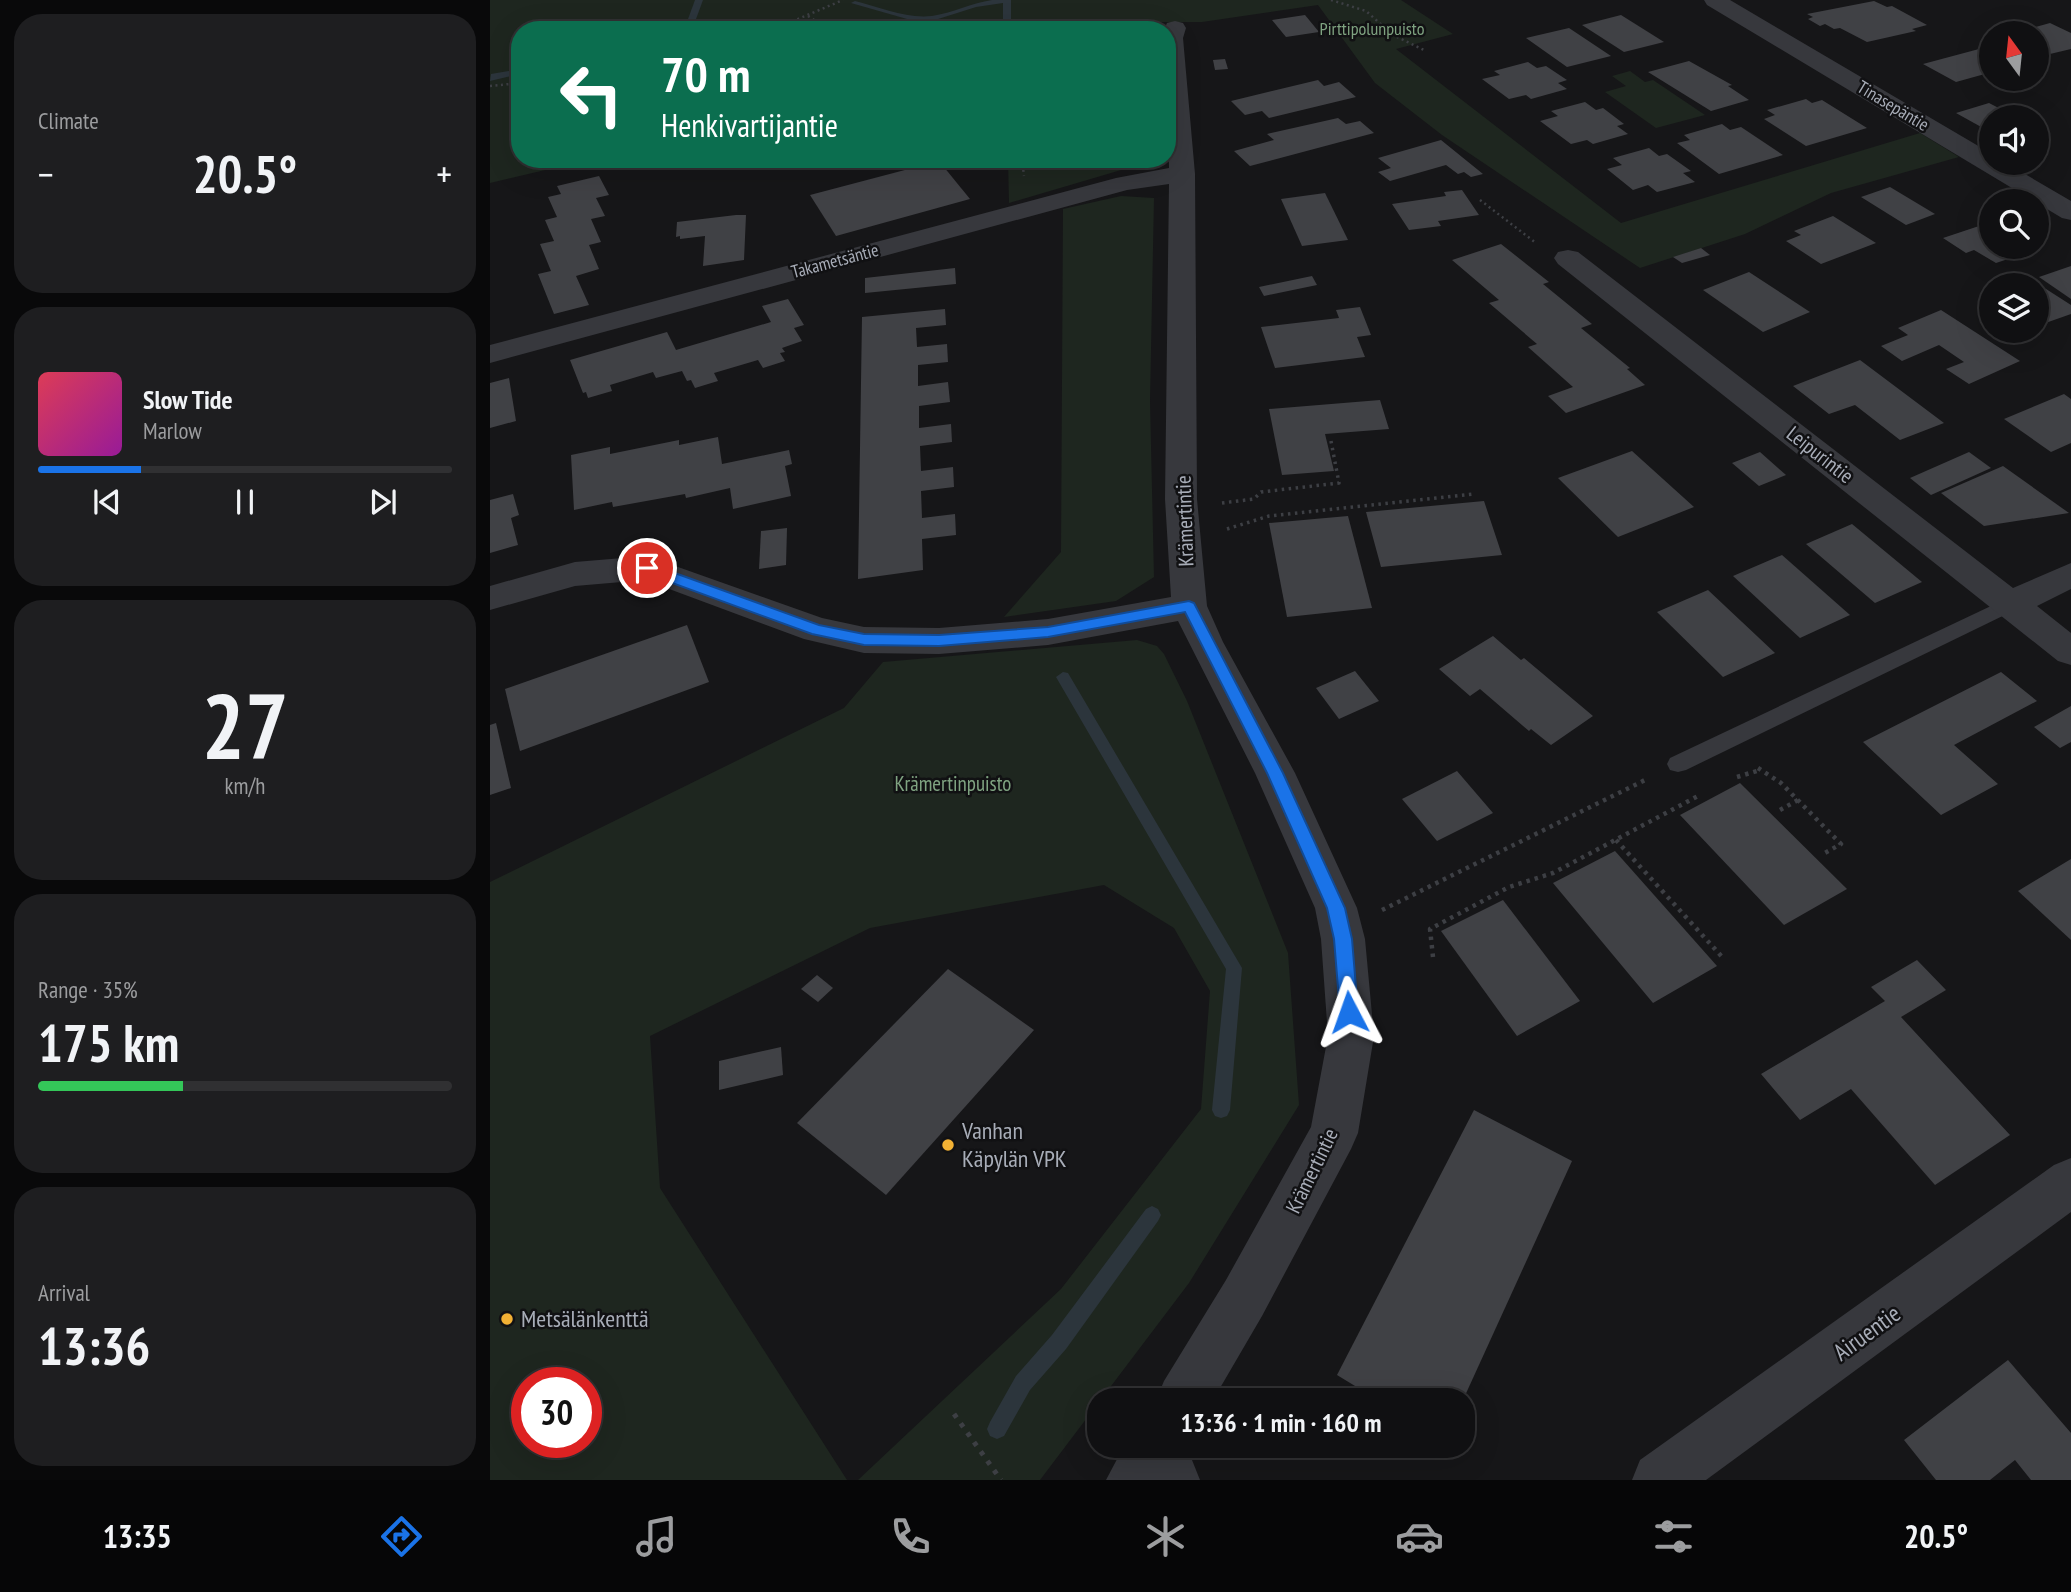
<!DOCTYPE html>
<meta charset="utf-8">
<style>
:root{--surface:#101012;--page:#1e1e20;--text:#f1f3f6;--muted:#9c9d9f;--line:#303032;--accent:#1a73e8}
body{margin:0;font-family:"PT Sans Narrow",sans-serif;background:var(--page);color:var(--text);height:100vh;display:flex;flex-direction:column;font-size:26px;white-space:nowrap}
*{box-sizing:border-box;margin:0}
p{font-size:23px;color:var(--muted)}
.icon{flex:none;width:38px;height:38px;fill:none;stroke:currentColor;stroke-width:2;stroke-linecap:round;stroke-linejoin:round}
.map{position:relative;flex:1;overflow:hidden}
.side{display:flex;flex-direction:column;gap:14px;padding:14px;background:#09090a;width:490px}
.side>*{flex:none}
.top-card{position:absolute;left:21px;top:21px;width:665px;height:147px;border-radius:28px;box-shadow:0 7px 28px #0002,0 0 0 2px var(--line);background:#0b6e4f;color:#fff;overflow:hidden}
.needle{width:46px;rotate:345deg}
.tools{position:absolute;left:1489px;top:21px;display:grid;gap:14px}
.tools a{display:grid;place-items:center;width:70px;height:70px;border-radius:50%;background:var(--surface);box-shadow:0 7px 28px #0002,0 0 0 2px var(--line);font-size:35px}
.speed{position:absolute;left:21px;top:1367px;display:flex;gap:14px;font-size:35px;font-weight:700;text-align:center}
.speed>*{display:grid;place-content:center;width:91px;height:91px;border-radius:50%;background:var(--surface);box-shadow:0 7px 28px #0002,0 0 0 2px var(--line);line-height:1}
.speed .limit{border:10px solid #d22;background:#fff;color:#111}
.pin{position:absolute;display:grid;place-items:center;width:60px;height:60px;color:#fff;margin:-30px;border:4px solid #fff;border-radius:50%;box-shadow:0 2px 7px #0007}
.me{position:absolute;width:77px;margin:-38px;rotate:356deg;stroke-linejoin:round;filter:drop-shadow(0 0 5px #0008)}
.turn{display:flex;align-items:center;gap:24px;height:147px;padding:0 35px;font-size:32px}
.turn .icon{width:91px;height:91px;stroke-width:2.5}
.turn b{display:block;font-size:49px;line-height:60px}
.big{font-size:52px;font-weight:600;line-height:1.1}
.side .widget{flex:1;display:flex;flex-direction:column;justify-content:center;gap:10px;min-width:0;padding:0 24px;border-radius:28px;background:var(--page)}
.side .dial{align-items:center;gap:0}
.dial b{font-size:91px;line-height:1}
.song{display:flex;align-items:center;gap:21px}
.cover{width:84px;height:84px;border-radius:10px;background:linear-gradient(135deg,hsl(350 70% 55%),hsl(300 70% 35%))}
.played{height:7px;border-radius:4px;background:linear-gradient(90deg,var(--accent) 25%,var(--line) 25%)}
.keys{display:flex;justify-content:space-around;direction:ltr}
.heat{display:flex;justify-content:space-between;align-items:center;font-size:38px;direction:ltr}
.charge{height:10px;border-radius:5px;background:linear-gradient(90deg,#34c759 35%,var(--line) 0)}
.trip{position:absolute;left:597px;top:1388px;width:388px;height:70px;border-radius:28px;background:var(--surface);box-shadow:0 7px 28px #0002,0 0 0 2px var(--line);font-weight:600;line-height:70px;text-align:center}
.menu{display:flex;height:112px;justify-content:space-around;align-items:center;background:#060607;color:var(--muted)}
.menu .icon{width:49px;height:49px}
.menu .on{color:var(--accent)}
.menu b{font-size:32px;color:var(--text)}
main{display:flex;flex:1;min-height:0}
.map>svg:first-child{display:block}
.green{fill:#1e261f;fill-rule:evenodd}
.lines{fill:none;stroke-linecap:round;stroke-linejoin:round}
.stream{fill:#2c353c;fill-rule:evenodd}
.building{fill:#404145}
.path-far3{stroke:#3d3f44;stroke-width:2.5;stroke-dasharray:2 3.5;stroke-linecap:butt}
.path-far2{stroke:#3d3f44;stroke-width:3.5;stroke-dasharray:2.5 4.5;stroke-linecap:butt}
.path-far1{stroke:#3d3f44;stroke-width:4.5;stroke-dasharray:3.5 5;stroke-linecap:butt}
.path{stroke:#3d3f44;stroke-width:5;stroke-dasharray:4.5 7;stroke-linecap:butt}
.service{fill:#37383d;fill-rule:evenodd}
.minor{fill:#37383d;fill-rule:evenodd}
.route{fill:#1a73e8;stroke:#114b97;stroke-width:2}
.poi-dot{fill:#f2b134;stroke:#111113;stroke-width:2.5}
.labels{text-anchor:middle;stroke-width:5;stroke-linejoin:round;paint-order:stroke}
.far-park-label{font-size:18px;fill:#7fa381;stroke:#111113}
.far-street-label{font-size:18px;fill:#a8adb8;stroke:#111113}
.street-label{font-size:21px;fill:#a8adb8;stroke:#111113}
.park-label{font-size:21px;fill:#7fa381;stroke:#111113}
.near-poi-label{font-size:24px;fill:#a8adb8;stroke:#111113;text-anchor:start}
.near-street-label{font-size:24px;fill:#a8adb8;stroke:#111113}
</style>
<main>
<section class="side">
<div class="widget"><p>Climate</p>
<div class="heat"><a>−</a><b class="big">20.5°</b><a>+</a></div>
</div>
<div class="widget">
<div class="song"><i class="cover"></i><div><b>Slow Tide</b><p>Marlow</p></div></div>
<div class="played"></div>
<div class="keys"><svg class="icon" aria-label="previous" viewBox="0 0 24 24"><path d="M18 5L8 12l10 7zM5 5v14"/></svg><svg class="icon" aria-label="pause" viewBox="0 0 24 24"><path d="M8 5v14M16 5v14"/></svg><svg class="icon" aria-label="next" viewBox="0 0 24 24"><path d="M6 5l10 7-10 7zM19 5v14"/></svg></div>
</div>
<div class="widget dial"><b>27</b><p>km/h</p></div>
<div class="widget"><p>Range · 35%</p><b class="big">175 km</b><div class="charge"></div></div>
<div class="widget"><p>Arrival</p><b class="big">13:36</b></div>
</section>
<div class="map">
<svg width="1581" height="1480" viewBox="0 0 1581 1480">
<rect width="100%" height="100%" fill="#161618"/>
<g class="green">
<polygon points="0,0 911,0 963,34 906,49 1131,223 1430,133 1469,157 1341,193 1255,234 1150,268 952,135 885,83 828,5 712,22 661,22 660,30 30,30 30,159 102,159 0,183"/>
<polygon points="1140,71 1155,82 1163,80 1215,115 1166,128 1115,92 1136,86 1122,76"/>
<polygon points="518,159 665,159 665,160 519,203"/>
<polygon points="631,196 664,198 660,401 664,577 626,601 514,617 571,552 573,209"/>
<path d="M647,640L667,646L674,654L697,701L798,953L809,1105L699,1283L550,1480H368L571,1289L711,1109L720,991L684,928L614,885L380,928L160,1036L170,1188L357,1480H0V882L354,708L393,662ZM96,1382V1442H37V1382Z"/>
</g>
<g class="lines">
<g class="stream">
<polygon points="205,0 213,0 202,30 194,30"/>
<path d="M502,0H521V30H513V3L486,7L445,20L424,21L361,3L365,1C390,7 416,19 442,16C462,13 482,3 502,0Z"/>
<polygon points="30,69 30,74 0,81 1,74"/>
<polygon points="573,672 578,673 752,968 740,1110 737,1116 731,1118 725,1116 722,1110 736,969 566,677"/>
<polygon points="662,1206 668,1209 671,1215 668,1221 576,1349 540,1390 514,1436 507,1439 500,1436 497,1429 500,1422 526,1376 562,1335 656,1209"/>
</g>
</g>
<g class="building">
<polygon points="1384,1 1397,7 1402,6 1437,25 1422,29 1426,31 1377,42 1350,28 1344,29 1335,24 1330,26 1318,19 1323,17 1317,14"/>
<polygon points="815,15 829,32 796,37 782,20"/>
<polygon points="1131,15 1174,42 1134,52 1092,25"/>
<polygon points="1560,23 1581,33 1581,49 1560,54 1547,48 1547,33 1524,33"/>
<polygon points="1079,28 1121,56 1077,67 1036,38"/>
<polygon points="1489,49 1502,56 1502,72 1466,82 1433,64"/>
<polygon points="735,59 738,69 725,70 723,60"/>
<polygon points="1199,61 1242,85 1238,86 1259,100 1221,111 1158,72"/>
<polygon points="1038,62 1047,68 1056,66 1077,80 1068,83 1077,89 1041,99 1036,95 1019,99 992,79 1010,75 1004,71"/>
<polygon points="828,80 834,86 849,82 866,97 779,118 772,111 755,115 741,101"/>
<polygon points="1316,99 1322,103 1332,100 1377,128 1316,146 1274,119 1285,115 1277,110"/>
<polygon points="1095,102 1106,110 1113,108 1134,124 1127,126 1138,134 1103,144 1097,140 1081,144 1050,121 1068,116 1061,111"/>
<polygon points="1499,103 1526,117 1502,117 1502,133 1466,113"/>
<polygon points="848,118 856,124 870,121 884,133 760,166 744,151 784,140 777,134"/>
<polygon points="1232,124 1240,130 1251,127 1293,155 1229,174 1187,143 1200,140 1194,135"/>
<polygon points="951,140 993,174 981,177 974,172 968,174 956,165 900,181 888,172 901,168 888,158"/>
<polygon points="1159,148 1169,156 1177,154 1201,171 1193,173 1205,182 1167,192 1158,185 1143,190 1117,169 1132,165 1123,158"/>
<polygon points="449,161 480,199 346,236 320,195"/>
<polygon points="109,176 119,195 106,198 115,216 101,219 111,242 99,245 109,269 86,276 99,305 64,314 48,274 61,271 50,244 64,241 55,220 67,217 58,197 71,194 67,186"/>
<polygon points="1400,187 1445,214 1416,225 1371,197"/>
<polygon points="972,190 989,215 948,221 951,226 919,230 902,204 956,196 954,192"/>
<polygon points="835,193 858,240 812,246 791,199"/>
<polygon points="246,215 256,215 254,260 213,266 215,236 190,239 190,236 186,237 187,222"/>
<polygon points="1343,216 1386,243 1331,264 1296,241 1311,235 1304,231"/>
<polygon points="1492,225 1502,231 1502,247 1526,247 1536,253 1506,263 1484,250 1476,253 1453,238"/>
<polygon points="1011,244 1059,282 1053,284 1102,324 1091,328 1140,368 1137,369 1155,385 1076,413 1058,396 1083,387 1038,347 1047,344 999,303 1009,300 962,260"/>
<polygon points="1211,248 1220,255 1192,263 1183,257"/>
<polygon points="1581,266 1581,299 1549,277"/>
<polygon points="465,268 466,284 375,293 375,278"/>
<polygon points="1259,272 1320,312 1273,332 1213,290"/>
<polygon points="822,276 827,285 774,296 769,287"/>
<polygon points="1542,280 1581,305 1581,314 1547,326 1547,285 1527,285"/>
<polygon points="298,299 314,325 304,328 312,341 292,348 295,352 290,353 295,361 273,368 268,360 224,373 228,381 205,388 201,380 197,381 192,371 166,378 163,372 120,385 122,391 98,398 96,392 93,393 80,360 177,332 186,350 281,322 272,306"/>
<polygon points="870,307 881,335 867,337 875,357 785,368 771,327 849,318 846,310"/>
<polygon points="455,309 456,325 426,328 427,347 457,344 458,362 428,365 428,386 458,382 460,402 429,406 429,428 461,424 462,442 430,446 431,471 463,467 464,487 431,491 432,518 465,514 466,535 432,539 433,570 368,579 372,317"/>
<polygon points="1451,310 1530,361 1479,384 1456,369 1474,362 1449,345 1412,361 1391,346 1418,335 1408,328"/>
<polygon points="1370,360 1454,423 1410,440 1365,405 1339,414 1303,386"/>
<polygon points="19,378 26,421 0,428 0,383"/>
<polygon points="1574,394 1581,399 1581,443 1561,452 1514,419"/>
<polygon points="890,400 899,429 835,434 844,471 792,475 779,409"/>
<polygon points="228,437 232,464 299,450 302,464 295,466 301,496 243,509 240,488 196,498 195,494 123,507 122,502 84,510 81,455 120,447 120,454 189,440 189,445"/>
<polygon points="1142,451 1204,507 1128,537 1068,478"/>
<polygon points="1270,452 1296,475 1269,486 1242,463"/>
<polygon points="1479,452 1501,468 1441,495 1420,478"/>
<polygon points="1513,466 1579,513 1494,526 1451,493"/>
<polygon points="23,494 29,515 21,518 28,545 0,553 0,500"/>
<polygon points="994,501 1012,555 891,567 876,512"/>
<polygon points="858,516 882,608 797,617 779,523"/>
<polygon points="1362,524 1432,582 1385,603 1316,544"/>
<polygon points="297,528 296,565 269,569 271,531"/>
<polygon points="1292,555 1360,615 1310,638 1243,576"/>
<polygon points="1218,590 1285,653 1233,677 1167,612"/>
<polygon points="197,625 219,682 30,751 15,689"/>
<polygon points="1003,636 1031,660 1034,658 1103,716 1061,745 1041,729 1039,731 990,689 980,696 949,669"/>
<polygon points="865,671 889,701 849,719 826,688"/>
<polygon points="1511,672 1547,701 1464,745 1508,784 1451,815 1373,742"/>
<polygon points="1581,706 1581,742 1570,748 1544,727"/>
<polygon points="6,723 21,788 0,795 0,725"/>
<polygon points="967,771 1003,813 947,841 912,799"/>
<polygon points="1250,783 1357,889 1294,925 1190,815"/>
<polygon points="1125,851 1227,966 1163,1003 1063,883"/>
<polygon points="1581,859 1581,940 1528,891"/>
<polygon points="1013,900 1090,1001 1027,1036 951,931"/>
<polygon points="1427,960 1456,990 1411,1017 1520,1135 1445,1185 1361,1089 1310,1120 1271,1074 1395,1001 1381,987"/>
<polygon points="458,969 544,1030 396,1195 307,1123"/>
<polygon points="327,975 343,988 328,1002 311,989"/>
<polygon points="291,1047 293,1075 229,1090 229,1061"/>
<polygon points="984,1110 1082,1161 973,1400 888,1400 847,1375"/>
<polygon points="1518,1360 1581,1433 1581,1480 1541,1480 1525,1460 1500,1480 1446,1480 1414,1440"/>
</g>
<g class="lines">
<g class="path-far3">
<polyline points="841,0 876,11 903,35 936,51"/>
<polyline points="318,16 339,30"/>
<polyline points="282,30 353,0"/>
<polyline points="0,86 30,83"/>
<polyline points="532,159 534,176"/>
<polyline points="990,200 1046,243"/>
</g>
<g class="path-far2">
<polyline points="732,503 764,499 771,492 849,483 841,441"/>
<polyline points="737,529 779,516 984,494"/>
</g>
<g class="path-far1">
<polyline points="1268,768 1291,783 1351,844 1333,854"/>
<polyline points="1247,777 1270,770"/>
<polyline points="1290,810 1308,800"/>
<polyline points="1126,840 1234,959"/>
<polyline points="892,910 1157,779"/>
<polyline points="943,957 940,929 1019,887 1063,873 1208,796"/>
</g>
<polyline class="path" points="464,1414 511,1480"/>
<polygon class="service" points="1520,597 1527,599 1530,604 1527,609 1196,770 1188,772 1180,770 1177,764 1180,758"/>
<g class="minor">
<polygon points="1214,0 1240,0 1502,154 1502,163 1516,163 1581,201 1581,220 1572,218 1217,5"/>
<polygon points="685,21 693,23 696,28 693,38 705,174 707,499 717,606 733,642 805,773 867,908 875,939 884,1036 868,1133 861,1149 772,1316 723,1400 666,1400 674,1381 736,1280 821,1127 838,1036 831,939 825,908 765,773 688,621 558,645 449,654 374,653 314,639 155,580 85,586 0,610 0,586 85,562 157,556 332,618 374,627 449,628 558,619 681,597 675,499 679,184 637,190 0,363 0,345 626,178 679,168 677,30 674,30 677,23"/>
<polygon points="1078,250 1088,252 1523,588 1581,563 1581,589 1547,606 1581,633 1581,665 1568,661 1068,264 1064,258 1068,252"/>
<polygon points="1581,1158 1581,1212 1216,1480 1142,1480 1150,1460 1564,1165"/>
<polygon points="634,1446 693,1446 690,1455 702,1460 710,1480 616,1480"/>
</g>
</g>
<polygon class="route" points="157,563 329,625 374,634 449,635 558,627 699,601 704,603 793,773 855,908 862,939 868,1012 865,1018 859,1020 852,1018 850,1012 844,939 837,908 777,773 695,612 558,637 449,646 374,645 322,634 152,572 150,568"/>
<g class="poi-dot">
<circle cx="458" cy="1145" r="7"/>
<circle cx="17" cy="1319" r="7"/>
</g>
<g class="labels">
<g class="far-park-label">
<text x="882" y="35">Pirttipolunpuisto</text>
</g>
<g class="far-street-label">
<text transform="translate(1403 106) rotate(31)" y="6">Tinasepäntie</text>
<text transform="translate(345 261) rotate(-15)" y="6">Takametsäntie</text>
</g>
<g class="street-label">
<text transform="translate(1330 455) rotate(38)" y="7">Leipurintie</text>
<text transform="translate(695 521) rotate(-92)" y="7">Krämertintie</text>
<text transform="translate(822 1171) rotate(-64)" y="7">Krämertintie</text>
</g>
<g class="park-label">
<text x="463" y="791">Krämertinpuisto</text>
</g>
<g class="near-poi-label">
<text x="472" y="1139">Vanhan<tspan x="472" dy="28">Käpylän VPK</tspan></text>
<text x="31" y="1327">Metsälänkenttä</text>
</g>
<g class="near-street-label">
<text transform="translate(1377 1333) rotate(-36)" y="8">Airuentie</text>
</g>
</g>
</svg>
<div class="tools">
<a><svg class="needle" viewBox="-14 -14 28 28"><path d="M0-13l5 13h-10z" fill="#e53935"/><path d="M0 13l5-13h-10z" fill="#9c9d9f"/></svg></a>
<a><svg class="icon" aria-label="sound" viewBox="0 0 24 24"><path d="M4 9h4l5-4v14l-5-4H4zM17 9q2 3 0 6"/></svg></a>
<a><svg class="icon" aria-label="search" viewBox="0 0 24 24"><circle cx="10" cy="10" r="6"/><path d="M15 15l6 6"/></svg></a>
<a><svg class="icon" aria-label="layers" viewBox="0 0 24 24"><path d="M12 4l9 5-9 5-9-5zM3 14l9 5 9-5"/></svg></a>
</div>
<div class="speed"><div class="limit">30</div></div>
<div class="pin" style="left:157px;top:568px;background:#d93025"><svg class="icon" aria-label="arrive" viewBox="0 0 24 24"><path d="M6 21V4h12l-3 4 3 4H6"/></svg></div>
<svg class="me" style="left:859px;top:1012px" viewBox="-20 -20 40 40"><path d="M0-17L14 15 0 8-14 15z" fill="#1a73e8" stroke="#fff" stroke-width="4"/></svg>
<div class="trip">13:36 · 1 min · 160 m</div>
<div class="top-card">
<div class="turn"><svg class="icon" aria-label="left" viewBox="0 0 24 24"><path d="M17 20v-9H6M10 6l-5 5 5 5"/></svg><div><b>70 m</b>Henkivartijantie</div></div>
</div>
</div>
</main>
<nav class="menu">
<b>13:35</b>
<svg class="icon on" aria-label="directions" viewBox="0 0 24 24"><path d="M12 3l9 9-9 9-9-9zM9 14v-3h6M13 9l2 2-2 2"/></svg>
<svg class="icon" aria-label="music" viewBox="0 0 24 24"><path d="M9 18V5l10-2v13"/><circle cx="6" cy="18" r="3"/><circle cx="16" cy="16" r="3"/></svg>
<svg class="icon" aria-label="phone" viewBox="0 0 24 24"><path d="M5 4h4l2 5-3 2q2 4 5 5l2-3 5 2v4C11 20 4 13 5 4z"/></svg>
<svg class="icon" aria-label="climate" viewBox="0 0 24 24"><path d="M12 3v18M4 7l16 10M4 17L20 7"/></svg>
<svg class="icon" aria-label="car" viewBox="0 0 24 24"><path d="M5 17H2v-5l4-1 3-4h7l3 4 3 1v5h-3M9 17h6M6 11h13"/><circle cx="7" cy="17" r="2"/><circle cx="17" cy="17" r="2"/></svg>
<svg class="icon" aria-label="filters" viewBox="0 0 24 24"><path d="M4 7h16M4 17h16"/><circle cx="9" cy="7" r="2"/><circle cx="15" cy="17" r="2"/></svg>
<b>20.5°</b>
</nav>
